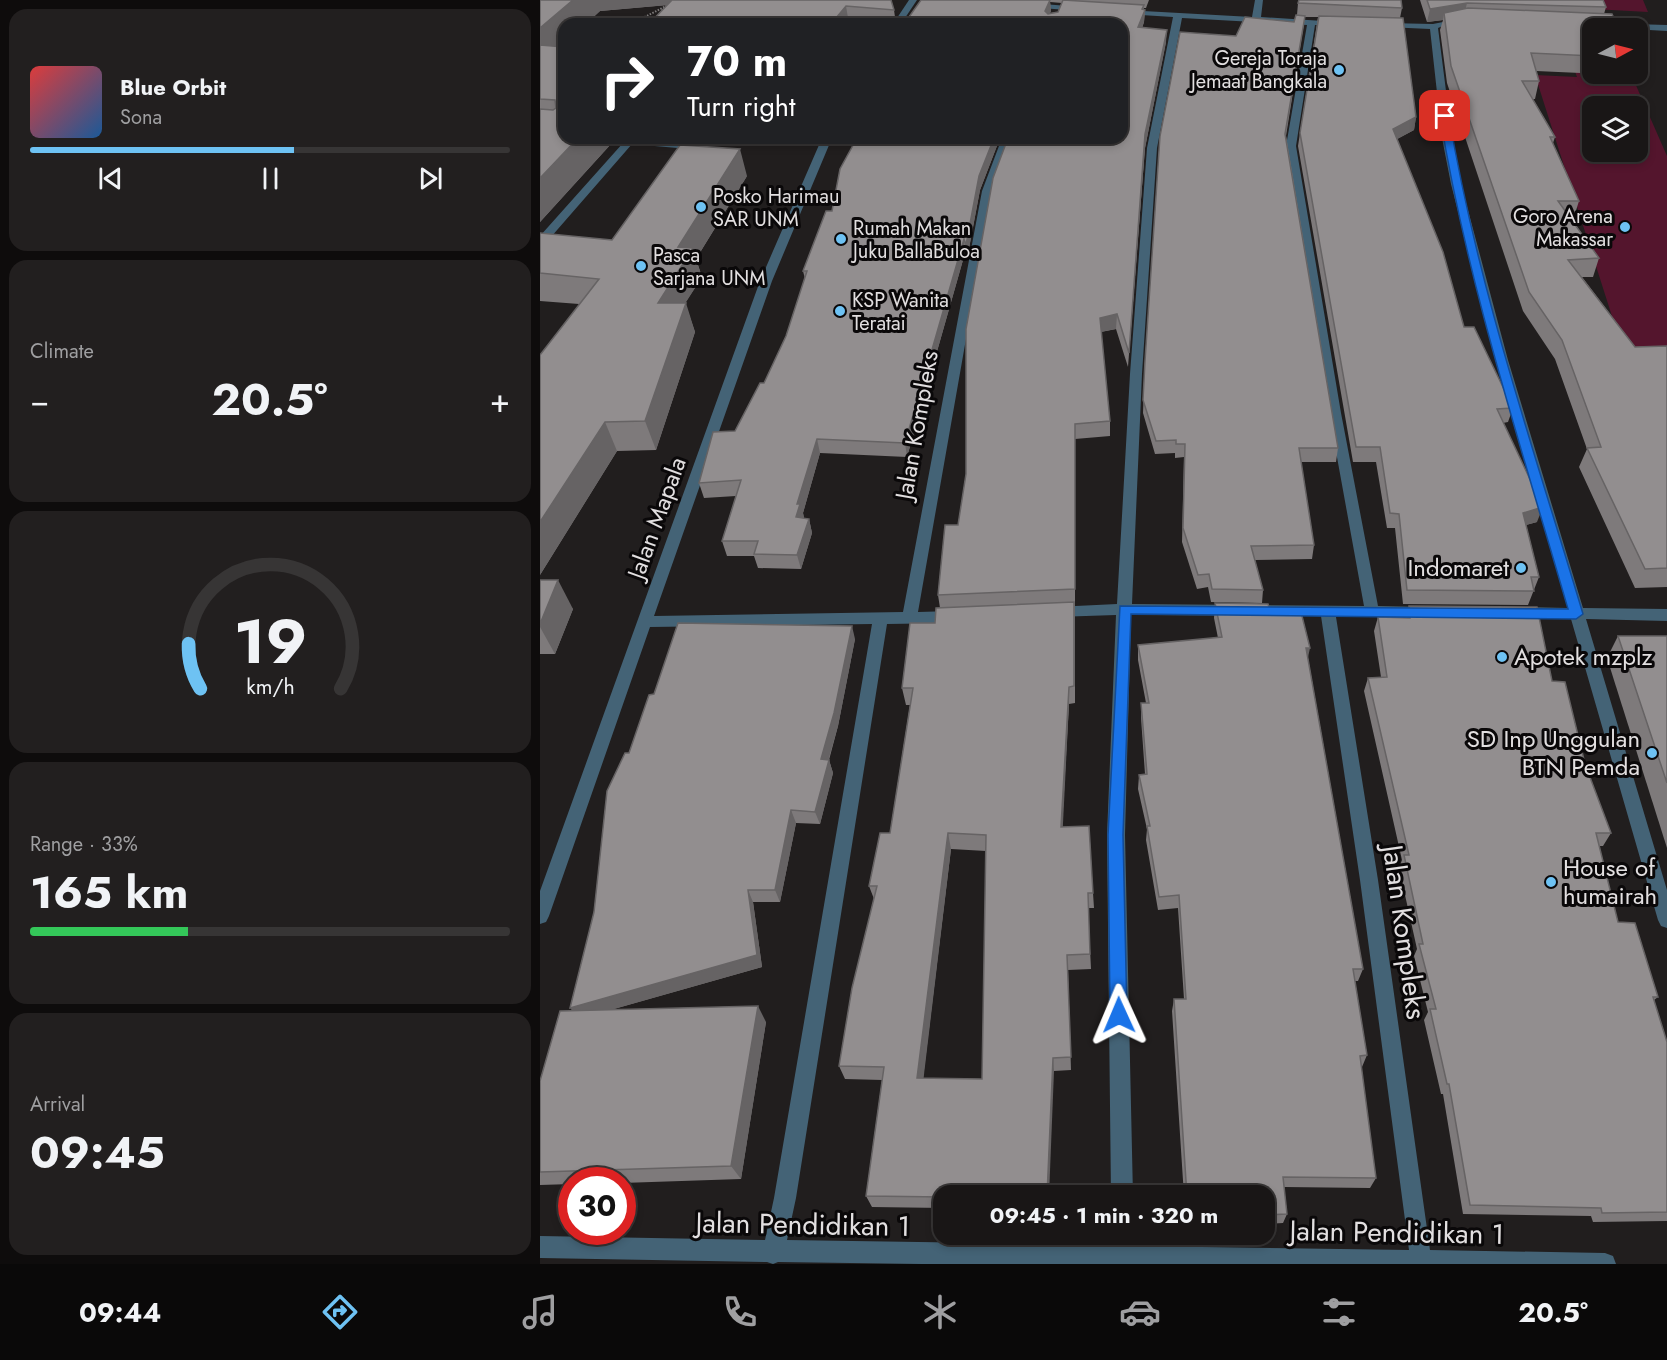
<!DOCTYPE html>
<meta charset="utf-8">
<style>
:root{--surface:#191616;--page:#221f1f;--text:#f1f3f6;--muted:#9f9fa1;--line:#373535;--accent:#6ec2f3}
body{margin:0;font-family:Jost,sans-serif;background:var(--page);color:var(--text);height:100vh;display:flex;flex-direction:column;font-size:22px;white-space:nowrap}
*{box-sizing:border-box;margin:0}
p{font-size:20px;color:var(--muted)}
.icon{flex:none;width:33px;height:33px;fill:none;stroke:currentColor;stroke-width:2;stroke-linecap:round;stroke-linejoin:round}
.map{position:relative;flex:1;overflow:hidden}
.side{display:flex;flex-direction:column;gap:9px;padding:9px;background:#0e0c0c;width:540px}
.side>*{flex:none}
.guide{position:absolute;left:18px;top:18px;width:570px;height:126px;border-radius:18px;box-shadow:0 3px 9px #0003,0 0 0 2px var(--line);background:#202124;color:#fff;overflow:hidden}
.needle{width:39px;rotate:83deg}
.tools{position:absolute;left:1042px;top:18px;display:grid;gap:12px}
.tools a{display:grid;place-items:center;width:66px;height:66px;border-radius:12px;background:var(--surface);box-shadow:0 3px 9px #0003,0 0 0 2px var(--line);font-size:30px}
.speed{position:absolute;left:18px;top:1167px;display:flex;gap:12px;font-size:30px;font-weight:700;text-align:center}
.speed>*{display:grid;place-content:center;width:78px;height:78px;border-radius:50%;background:var(--surface);box-shadow:0 3px 9px #0003,0 0 0 2px var(--line);line-height:1}
.speed .limit{border:9px solid #d22;background:#fff;color:#111}
.pin{position:absolute;display:grid;place-items:center;width:51px;height:51px;color:#fff;margin:-26px;border-radius:12px;box-shadow:0 3px 9px #0006}
.me{position:absolute;width:66px;margin:-33px;rotate:359deg;stroke-linejoin:round;filter:drop-shadow(0 0 4px #0008)}
.turn{display:flex;align-items:center;gap:21px;height:126px;padding:0 30px;font-size:27px}
.turn .icon{width:78px;height:78px;stroke-width:2.5}
.turn b{display:block;font-size:42px;line-height:51px}
.big{font-size:45px;font-weight:700;line-height:1.1}
.side .tile{flex:1;display:flex;flex-direction:column;justify-content:center;gap:9px;min-width:0;padding:0 21px;border-radius:18px;background:var(--page)}
.side .dial{align-items:center;gap:0}
.dial svg{height:156px;overflow:visible;fill:none;stroke:var(--line);stroke-width:7;stroke-linecap:round;text-anchor:middle}
.dial text{fill:var(--text);stroke:none}
.song{display:flex;align-items:center;gap:18px}
.cover{width:72px;height:72px;border-radius:9px;background:linear-gradient(135deg,hsl(0 70% 55%),hsl(210 70% 35%))}
.played{height:6px;border-radius:3px;background:linear-gradient(90deg,var(--accent) 55%,var(--line) 55%)}
.keys{display:flex;justify-content:space-around;direction:ltr}
.heat{display:flex;justify-content:space-between;align-items:center;font-size:33px;direction:ltr}
.charge{height:9px;border-radius:4px;background:linear-gradient(90deg,#34c759 33%,var(--line) 0)}
.trip{position:absolute;left:393px;top:1185px;width:342px;height:60px;border-radius:18px;background:var(--surface);box-shadow:0 3px 9px #0003,0 0 0 2px var(--line);font-weight:700;line-height:60px;text-align:center}
.tabs{display:flex;height:96px;justify-content:space-around;align-items:center;background:#0a0909;color:var(--muted)}
.tabs .icon{width:42px;height:42px}
.tabs .on{color:var(--accent)}
.tabs b{font-size:27px;color:var(--text)}
main{display:flex;flex:1;min-height:0}
.map>svg:first-child{display:block}
.green{fill:#54152d;fill-rule:evenodd}
.lines{fill:none;stroke-linecap:round;stroke-linejoin:round}
.path{stroke:#7e7b7b;stroke-width:2;stroke-dasharray:1.5 1.5;stroke-linecap:butt}
.minor{fill:#446376;fill-rule:evenodd}
.wall{fill:#7e7a7b;fill-rule:evenodd}
.shaded-wall{fill:#666364}
.building{fill:#928e8f;stroke:#666364;stroke-width:1.5;fill-rule:evenodd}
.route{fill:#1a73e8;stroke:#114b97;stroke-width:1.5}
.poi-dot{fill:#6ec2f3;stroke:#0a0809;stroke-width:2}
.labels{text-anchor:middle;stroke-width:6;stroke-linejoin:round;paint-order:stroke}
.far-poi-label{font-size:20px;fill:#e2dfe0;stroke:#0a0809;text-anchor:start}
.street-label{font-size:24px;fill:#e2dfe0;stroke:#0a0809}
.poi-label{font-size:24px;fill:#e2dfe0;stroke:#0a0809;text-anchor:end}
.near-street-label{font-size:28px;fill:#e2dfe0;stroke:#0a0809}
</style>
<main>
<section class="side">
<div class="tile">
<div class="song"><i class="cover"></i><div><b>Blue Orbit</b><p>Sona</p></div></div>
<div class="played"></div>
<div class="keys"><svg class="icon" aria-label="previous" viewBox="0 0 24 24"><path d="M18 5L8 12l10 7zM5 5v14"/></svg><svg class="icon" aria-label="pause" viewBox="0 0 24 24"><path d="M8 5v14M16 5v14"/></svg><svg class="icon" aria-label="next" viewBox="0 0 24 24"><path d="M6 5l10 7-10 7zM19 5v14"/></svg></div>
</div>
<div class="tile"><p>Climate</p>
<div class="heat"><a>−</a><b class="big">20.5°</b><a>+</a></div>
</div>
<div class="tile dial"><svg viewBox="0 0 100 80">
<path d="M14 69A42 42 0 1 1 86 69"/>
<path d="M14 69A42 42 0 0 1 8 46" stroke="#6ec2f3"/>
<text x="50" y="56" font-size="32" font-weight="700">19</text>
<text x="50" y="72" font-size="11">km/h</text>
</svg></div>
<div class="tile"><p>Range · 33%</p><b class="big">165 km</b><div class="charge"></div></div>
<div class="tile"><p>Arrival</p><b class="big">09:45</b></div>
</section>
<div class="map">
<svg width="1127" height="1264" viewBox="0 0 1127 1264">
<rect width="100%" height="100%" fill="#211e1e"/>
<g class="green">
<polygon points="887,0 1103,0 1108,12"/>
<path d="M1030,57L1053,74H1091L1127,156V360L1085,357L995,75L1037,77ZM1053,106H1098V152H1053Z"/>
</g>
<g class="lines">
<polyline class="path" points="91,24 138,0"/>
<g class="minor">
<polygon points="369,0 377,0 361,24 353,24"/>
<path d="M715,0H723L721,17L798,22L802,24L798,26L775,25L756,146L801,413L838,606L887,607L892,608L894,612L892,616L887,617H796L838,880L890,1250L1065,1253L1073,1256L1076,1264H381L238,1262L233,1264L227,1262L0,1258V1236L225,1240L234,1198L332,624L110,627L9,916L6,922L0,924V891L220,281L282,138H292L232,281L114,616L363,612L442,191L462,138H472L452,191L378,612L413,611L418,613L420,617L418,621L413,623L347,624L256,1198L247,1240L571,1245V1234H593V1246L869,1250L820,880L781,616L591,615L585,835L593,1196H571L567,835L576,615L515,617L510,616L508,612L510,608L515,607L577,604L590,374L607,148L633,17L585,14L581,12L585,10L712,17ZM642,18L767,25L746,146L789,413L824,606L592,604L602,374L617,148Z"/>
<polygon points="490,3 541,7 545,9 541,11 487,7 486,5"/>
<polygon points="903,22 907,24 898,28 912,138 921,184 968,360 1043,608 1127,609 1127,621 1046,619 1127,890 1127,928 1121,926 1118,920 1031,619 980,619 975,617 973,613 975,609 980,607 1028,608 956,360 911,184 902,138 890,29 846,27 842,25 846,23 893,24"/>
<polygon points="1058,23 1127,25 1127,31 1055,27 1054,25"/>
<polygon points="50,138 89,138 160,144 165,147 160,150 92,144 4,245 0,246 0,236 83,143 55,141"/>
</g>
</g>
<g class="wall">
<polygon points="0,0 351,0 354,10 356,24 109,24 127,5 60,11 46,24 24,24 24,44 21,47 24,138 69,138 71,144 0,222"/>
<path d="M381,0H609L606,8H604V9L605,10L604,22L602,28L626,42L605,148L588,367L576,329L561,332L570,421V436L535,439V703L529,704L522,827L553,893L554,908H548L551,969L528,970L531,1070L514,1071L404,1196V1208L332,1207L326,1196L342,1080L305,1079L299,1066L334,899L329,886L350,833L370,705H366L362,688L395,623L400,608L398,595L418,525L426,474L582,138ZM510,2L522,3L518,12L510,13L511,11ZM411,849L446,851L442,1079L383,1078Z"/>
<polygon points="880,0 1063,0 1066,7 1064,14 1053,28 1053,74 1086,74 1085,75 996,71 999,81 995,99 993,99 1015,137 1013,143 1039,201 1033,220 1032,220 1059,258 1053,277 1042,277 1095,347 1127,346 1127,587 1095,588 1039,467 1047,449 1015,359 983,311 907,83 900,30 903,20 887,22"/>
<polygon points="758,3 862,8 860,18 876,117 874,130 857,139 924,327 973,408 968,422 963,423 997,522 986,525 999,577 988,605 863,604 855,528 847,528 836,462 813,462 758,146 778,17 765,17 746,136 798,448 796,462 761,462 774,545 772,559 715,560 723,590 722,603 671,602 668,587 657,589 642,542 644,457 635,458 635,453 615,454 603,413 605,361 696,36 754,22 757,15"/>
<polygon points="317,138 460,138 440,190 427,259 425,253 367,457 280,453 263,513 264,518 269,519 272,533 261,569 218,568 214,556 187,556 182,541 196,496 164,498 159,483 195,431 224,383 246,336 265,279 263,271 292,211"/>
<polygon points="207,176 156,259 162,277 145,303 155,332 116,450 77,451 0,575 39,304 0,301 0,233 72,240"/>
<polygon points="0,580 33,609 15,654 0,654"/>
<polygon points="675,603 731,614 768,658 823,969 818,981 815,981 827,1055 822,1067 821,1067 836,1178 830,1188 744,1187 747,1214 743,1223 724,1224 724,1196 644,1196 632,1011 634,999 644,999 638,908 618,910 606,840 607,829 598,789 599,775 605,774 601,718 601,703 606,703 598,660 598,645 678,638 674,618"/>
<polygon points="869,606 1012,681 1045,764 1071,833 1063,846 1059,846 1078,922 1118,997 1114,1000 1127,1042 1127,1221 1053,1222 1051,1216 923,1214 903,1094 901,1094 884,1020 888,1012 874,956 877,949 859,868 862,860 824,691 828,678 841,677 834,631 838,617 865,618"/>
<polygon points="1078,636 1127,636 1127,848 1067,658"/>
<polygon points="315,639 298,726 289,760 293,773 280,824 256,823 240,902 213,902 222,967 70,1010 226,1022 201,1179 82,1183 82,1180 32,1180 32,1184 0,1185 0,1081 32,1011 89,753 114,694"/>
</g>
<g class="shaded-wall">
<polygon points="33,0 163,0 163,2 60,11 46,24 24,24 24,44 0,66 0,28"/>
<polygon points="510,0 511,11 506,23 505,11"/>
<polygon points="927,3 924,16 904,13 903,20 887,22 890,9"/>
<polygon points="604,5 604,13 605,10 604,22 598,40 598,27"/>
<polygon points="306,6 309,24 291,24"/>
<polygon points="627,30 626,42 605,148 588,367 589,353 605,134"/>
<polygon points="876,117 874,130 850,143 853,129"/>
<polygon points="38,138 69,138 71,144 0,222 0,178"/>
<polygon points="454,138 460,138 440,190 427,259 426,245 439,176"/>
<polygon points="200,149 207,176 156,259 162,277 127,332 118,303 138,247"/>
<polygon points="424,239 425,253 367,457 365,443"/>
<polygon points="146,303 155,332 116,450 105,421"/>
<polygon points="577,314 576,329 560,332 560,318"/>
<polygon points="65,422 77,451 0,575 0,522"/>
<polygon points="277,439 280,453 263,513 264,518 256,517 257,504"/>
<polygon points="1003,507 997,522 978,527 983,513"/>
<polygon points="269,519 272,533 261,569 257,555"/>
<polygon points="18,580 33,609 15,654 0,627 0,624"/>
<polygon points="312,626 315,639 298,726 285,772 281,759"/>
<polygon points="766,648 770,648 767,662"/>
<polygon points="529,687 529,704 522,843 521,827"/>
<polygon points="289,760 293,773 280,824 275,812"/>
<polygon points="251,810 256,823 240,902 235,890"/>
<polygon points="408,833 411,849 382,1091 377,1078"/>
<polygon points="208,890 213,902 222,967 39,1019 30,1008"/>
<polygon points="218,1006 226,1022 201,1179 191,1166"/>
<polygon points="513,1058 514,1071 509,1196 507,1196"/>
</g>
<g class="building">
<polygon points="0,0 33,0 0,28"/>
<polygon points="132,0 351,0 354,10 306,6 291,24 109,24"/>
<polygon points="381,0 510,0 505,11 508,14 518,12 523,0 604,5 602,9 605,10 598,27 627,30 605,134 589,353 577,314 560,318 570,421 535,424 535,589 398,595 405,525 418,525 426,474 426,329 453,178 468,138 582,138 582,24 364,24"/>
<polygon points="759,0 861,0 862,8 758,3"/>
<polygon points="887,0 1063,0 1066,7 927,3 890,9"/>
<polygon points="928,8 1072,14 1078,28 1053,28 1053,56 991,53 999,81 982,81 1015,137 1010,137 1039,201 1018,201 1059,258 1028,260 1095,347 1127,346 1127,568 1105,569 1047,448 1061,447 1022,340 989,292 911,66 904,13"/>
<polygon points="756,15 765,16 745,134 798,448 759,448 774,545 711,546 723,590 672,589 669,574 658,575 643,528 645,444 636,444 636,440 616,441 603,400 605,361 620,136 640,32 696,36 705,17 754,22"/>
<polygon points="779,16 863,18 876,117 853,129 903,252 924,327 934,327 973,408 957,409 1003,507 983,513 999,577 991,577 994,591 867,590 859,514 850,513 840,447 816,447 760,133"/>
<polygon points="0,45 24,47 24,138 38,138 0,178 0,109 13,110 16,108 15,100 0,99"/>
<polygon points="317,138 454,138 439,176 426,245 424,239 365,443 277,439 257,504 260,504 256,517 269,519 257,555 214,554 218,541 182,541 201,480 159,483 173,432 195,431 220,383 224,383 246,336 267,271 263,271 286,211 292,211 300,169"/>
<polygon points="140,145 200,149 138,247 153,248 118,303 146,303 105,421 65,422 0,522 0,355 59,279 0,273 0,233 72,240"/>
<polygon points="0,580 18,580 0,624"/>
<path d="M534,602V686L529,687L521,827L549,826L553,893H548L550,954L527,955L531,1057L513,1058L507,1196H404V1197L326,1196L344,1067L299,1066L312,988L337,886H329L340,833H350L373,688H362L370,623H395L396,608ZM408,833L446,835L442,1079L377,1078Z"/>
<polygon points="675,603 728,604 731,614 761,612 770,648 766,648 823,969 813,969 827,1055 820,1056 836,1178 743,1177 747,1214 724,1215 724,1196 647,1196 634,999 646,999 639,895 619,897 607,826 610,826 599,775 607,774 601,703 609,703 598,645 682,637"/>
<polygon points="869,606 997,607 1012,681 1025,682 1045,764 1071,833 1056,833 1078,922 1095,923 1118,997 1113,997 1127,1042 1127,1212 1062,1213 1061,1208 930,1205 909,1084 907,1084 890,1009 896,1009 879,944 883,944 864,855 869,855 828,678 847,677 838,617 870,618"/>
<polygon points="138,623 312,626 294,713 281,759 289,760 275,812 251,810 235,890 208,890 217,955 30,1008 54,912 67,791 85,753 89,753 109,695 114,694"/>
<polygon points="1078,636 1127,636 1127,783"/>
<polygon points="218,1006 191,1166 0,1172 0,1081 20,1011"/>
</g>
<path class="route" d="M905,113L909,116C937,285 994,450 1043,614L1036,619L591,614L583,835L587,1015L585,1021L579,1024L573,1021L570,1015L568,835L580,606L1028,609C981,446 927,283 900,116Z"/>
<g class="poi-dot">
<circle cx="799" cy="70" r="6"/>
<circle cx="161" cy="207" r="6"/>
<circle cx="1085" cy="227" r="6"/>
<circle cx="301" cy="239" r="6"/>
<circle cx="101" cy="266" r="6"/>
<circle cx="300" cy="311" r="6"/>
<circle cx="981" cy="568" r="6"/>
<circle cx="962" cy="657" r="6"/>
<circle cx="1112" cy="753" r="6"/>
<circle cx="1011" cy="882" r="6"/>
</g>
<g class="labels">
<g class="far-poi-label">
<text x="787" y="65" text-anchor="end">Gereja Toraja<tspan x="787" dy="23">Jemaat Bangkala</tspan></text>
<text x="173" y="203">Posko Harimau<tspan x="173" dy="23">SAR UNM</tspan></text>
<text x="1073" y="223" text-anchor="end">Goro Arena<tspan x="1073" dy="23">Makassar</tspan></text>
<text x="313" y="235">Rumah Makan<tspan x="313" dy="23">Juku BallaBuloa</tspan></text>
<text x="113" y="262">Pasca<tspan x="113" dy="23">Sarjana UNM</tspan></text>
<text x="312" y="307">KSP Wanita<tspan x="312" dy="23">Teratai</tspan></text>
</g>
<g class="street-label">
<text transform="translate(377 425) rotate(-80)" y="8">Jalan Kompleks</text>
<text transform="translate(117 518) rotate(-70)" y="8">Jalan Mapala</text>
</g>
<g class="poi-label">
<text x="969" y="576">Indomaret</text>
<text x="974" y="665" text-anchor="start">Apotek mzplz</text>
<text x="1100" y="747">SD Inp Unggulan<tspan x="1100" dy="28">BTN Pemda</tspan></text>
<text x="1023" y="876" text-anchor="start">House of<tspan x="1023" dy="28">humairah</tspan></text>
</g>
<g class="near-street-label">
<text transform="translate(865 932) rotate(82)" y="10">Jalan Kompleks</text>
<text transform="translate(263 1224) rotate(1)" y="10">Jalan Pendidikan 1</text>
<text transform="translate(857 1232) rotate(1)" y="10">Jalan Pendidikan 1</text>
</g>
</g>
</svg>
<div class="tools">
<a><svg class="needle" viewBox="-14 -14 28 28"><path d="M0-13l5 13h-10z" fill="#e53935"/><path d="M0 13l5-13h-10z" fill="#9f9fa1"/></svg></a>
<a><svg class="icon" aria-label="layers" viewBox="0 0 24 24"><path d="M12 4l9 5-9 5-9-5zM3 14l9 5 9-5"/></svg></a>
</div>
<div class="speed"><div class="limit">30</div></div>
<div class="pin" style="left:905px;top:116px;background:#d93025"><svg class="icon" aria-label="arrive" viewBox="0 0 24 24"><path d="M6 21V4h12l-3 4 3 4H6"/></svg></div>
<svg class="me" style="left:579px;top:1015px" viewBox="-20 -20 40 40"><path d="M0-17L14 15 0 8-14 15z" fill="#1a73e8" stroke="#fff" stroke-width="4"/></svg>
<div class="trip">09:45 · 1 min · 320 m</div>
<div class="guide">
<div class="turn"><svg class="icon" aria-label="right" viewBox="0 0 24 24"><path d="M7 20v-9h11M14 6l5 5-5 5"/></svg><div><b>70 m</b>Turn right</div></div>
</div>
</div>
</main>
<nav class="tabs">
<b>09:44</b>
<svg class="icon on" aria-label="directions" viewBox="0 0 24 24"><path d="M12 3l9 9-9 9-9-9zM9 14v-3h6M13 9l2 2-2 2"/></svg>
<svg class="icon" aria-label="music" viewBox="0 0 24 24"><path d="M9 18V5l10-2v13"/><circle cx="6" cy="18" r="3"/><circle cx="16" cy="16" r="3"/></svg>
<svg class="icon" aria-label="phone" viewBox="0 0 24 24"><path d="M5 4h4l2 5-3 2q2 4 5 5l2-3 5 2v4C11 20 4 13 5 4z"/></svg>
<svg class="icon" aria-label="climate" viewBox="0 0 24 24"><path d="M12 3v18M4 7l16 10M4 17L20 7"/></svg>
<svg class="icon" aria-label="car" viewBox="0 0 24 24"><path d="M5 17H2v-5l4-1 3-4h7l3 4 3 1v5h-3M9 17h6M6 11h13"/><circle cx="7" cy="17" r="2"/><circle cx="17" cy="17" r="2"/></svg>
<svg class="icon" aria-label="filters" viewBox="0 0 24 24"><path d="M4 7h16M4 17h16"/><circle cx="9" cy="7" r="2"/><circle cx="15" cy="17" r="2"/></svg>
<b>20.5°</b>
</nav>
